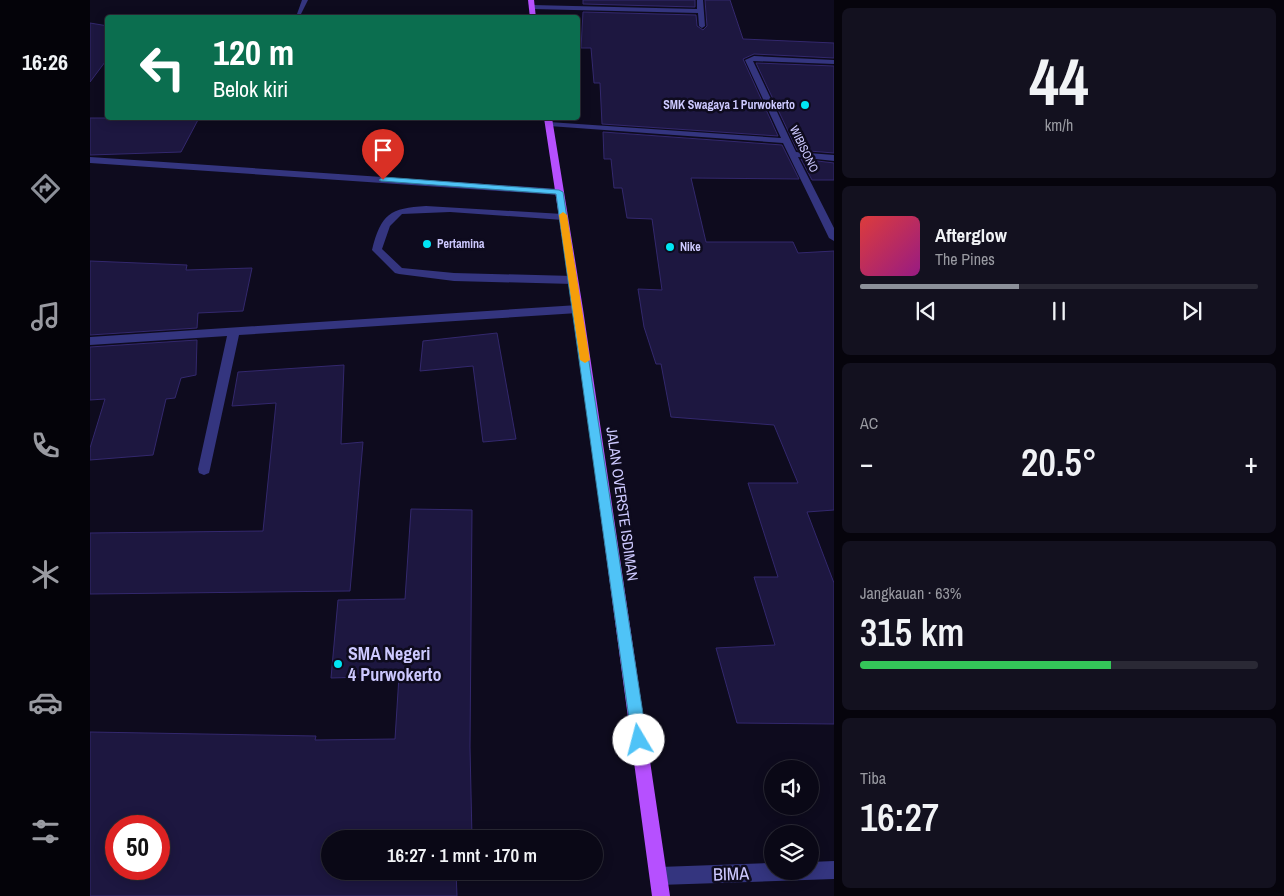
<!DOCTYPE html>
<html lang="id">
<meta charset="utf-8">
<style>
:root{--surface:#0a0816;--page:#13111f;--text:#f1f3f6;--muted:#999aa1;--line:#2a2935;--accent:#8c9099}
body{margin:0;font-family:"Archivo Narrow",sans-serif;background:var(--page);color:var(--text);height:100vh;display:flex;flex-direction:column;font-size:19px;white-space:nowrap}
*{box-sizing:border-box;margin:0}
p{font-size:16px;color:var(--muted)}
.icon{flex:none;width:28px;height:28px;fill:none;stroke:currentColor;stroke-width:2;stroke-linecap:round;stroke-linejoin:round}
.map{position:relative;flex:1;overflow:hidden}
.sheet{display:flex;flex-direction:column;gap:8px;padding:8px;background:#06040c;width:450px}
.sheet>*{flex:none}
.guide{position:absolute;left:15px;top:15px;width:475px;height:105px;border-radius:5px;box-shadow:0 2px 12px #0003,0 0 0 1px var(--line);background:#0b6e4f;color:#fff;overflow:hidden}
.fabs{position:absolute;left:674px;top:760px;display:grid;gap:10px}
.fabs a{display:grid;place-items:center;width:55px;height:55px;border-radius:50%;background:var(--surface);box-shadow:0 2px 12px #0003,0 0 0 1px var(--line);font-size:25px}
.speed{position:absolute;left:15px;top:815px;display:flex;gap:10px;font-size:25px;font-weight:700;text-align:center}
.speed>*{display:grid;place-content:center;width:65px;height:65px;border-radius:50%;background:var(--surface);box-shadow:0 2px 12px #0003,0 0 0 1px var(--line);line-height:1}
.speed .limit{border:8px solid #d22;background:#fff;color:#111}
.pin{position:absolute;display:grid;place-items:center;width:42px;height:42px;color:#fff;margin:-51px -21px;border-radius:50% 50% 50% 0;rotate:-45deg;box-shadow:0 0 5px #0007}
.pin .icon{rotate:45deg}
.me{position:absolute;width:55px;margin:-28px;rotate:352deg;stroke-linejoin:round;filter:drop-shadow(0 0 4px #0008)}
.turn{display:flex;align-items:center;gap:18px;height:105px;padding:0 25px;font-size:22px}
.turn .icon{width:65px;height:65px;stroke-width:2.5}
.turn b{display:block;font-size:35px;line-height:42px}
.big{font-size:38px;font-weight:600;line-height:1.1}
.sheet .widget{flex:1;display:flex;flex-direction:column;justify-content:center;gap:8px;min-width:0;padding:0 18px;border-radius:8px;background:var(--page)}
.sheet .dial{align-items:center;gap:0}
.dial b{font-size:65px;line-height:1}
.song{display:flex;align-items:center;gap:15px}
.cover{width:60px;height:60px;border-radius:8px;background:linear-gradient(135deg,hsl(0 70% 55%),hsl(310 70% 35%))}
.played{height:5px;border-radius:2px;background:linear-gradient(90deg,var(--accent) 40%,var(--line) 40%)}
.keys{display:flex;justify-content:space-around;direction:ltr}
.heat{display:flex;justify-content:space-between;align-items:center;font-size:28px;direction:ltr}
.charge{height:8px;border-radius:4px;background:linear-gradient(90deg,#34c759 63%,var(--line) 0)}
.trip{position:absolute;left:231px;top:830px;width:282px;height:50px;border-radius:25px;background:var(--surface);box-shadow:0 2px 12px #0003,0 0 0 1px var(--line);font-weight:600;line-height:50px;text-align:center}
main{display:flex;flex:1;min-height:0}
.dock{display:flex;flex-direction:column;width:90px;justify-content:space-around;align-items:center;background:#040309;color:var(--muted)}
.dock .icon{width:35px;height:35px}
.dock .on{color:var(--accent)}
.dock b{font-size:22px;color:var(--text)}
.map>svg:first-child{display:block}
.building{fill:#1d1740;stroke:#33286d;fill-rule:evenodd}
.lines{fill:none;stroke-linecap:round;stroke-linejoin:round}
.minor{fill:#34357f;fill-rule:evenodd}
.major{fill:#b650ff;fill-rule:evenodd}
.route{fill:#4fc3f7;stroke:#337fa1}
.slow{fill:#f59e0b}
.poi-dot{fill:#00e5f4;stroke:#0e0b1e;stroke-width:2}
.labels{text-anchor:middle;stroke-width:5;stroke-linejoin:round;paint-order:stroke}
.far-poi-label{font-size:12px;font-weight:bold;fill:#cdc9ff;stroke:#0e0b1e;text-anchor:start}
.far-street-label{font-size:12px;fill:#cdc9ff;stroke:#0e0b1e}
.street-label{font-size:15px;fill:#cdc9ff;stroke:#0e0b1e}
.near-poi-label{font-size:18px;font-weight:bold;fill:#cdc9ff;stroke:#0e0b1e;text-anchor:start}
.near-street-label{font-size:18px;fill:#cdc9ff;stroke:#0e0b1e}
</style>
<main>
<nav class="dock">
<b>16:26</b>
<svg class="icon on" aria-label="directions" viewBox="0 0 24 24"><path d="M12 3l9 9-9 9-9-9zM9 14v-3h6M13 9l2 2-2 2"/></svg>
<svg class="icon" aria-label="music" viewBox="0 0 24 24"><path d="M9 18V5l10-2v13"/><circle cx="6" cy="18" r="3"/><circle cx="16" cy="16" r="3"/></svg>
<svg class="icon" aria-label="phone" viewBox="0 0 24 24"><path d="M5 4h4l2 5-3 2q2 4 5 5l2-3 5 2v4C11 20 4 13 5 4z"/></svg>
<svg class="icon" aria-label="climate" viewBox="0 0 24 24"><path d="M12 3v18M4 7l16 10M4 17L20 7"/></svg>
<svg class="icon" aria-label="car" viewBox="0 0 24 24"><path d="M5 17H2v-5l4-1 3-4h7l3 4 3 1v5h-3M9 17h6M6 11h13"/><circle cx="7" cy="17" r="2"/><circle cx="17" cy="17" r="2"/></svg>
<svg class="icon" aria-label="filters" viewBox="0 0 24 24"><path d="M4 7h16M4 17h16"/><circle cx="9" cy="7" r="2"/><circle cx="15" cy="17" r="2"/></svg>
</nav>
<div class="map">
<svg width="744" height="896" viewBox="0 0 744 896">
<rect width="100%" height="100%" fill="#0e0b1e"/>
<g class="building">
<polygon points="493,0 605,0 605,7 493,4"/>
<polygon points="615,0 640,0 653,39 744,43 744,58 664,54 653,59 688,136 512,124 510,83 504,83 501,48 491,48 493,12 606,15 607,26 613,30 617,26"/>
<polygon points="0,23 18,26 18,58 0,82"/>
<polygon points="666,63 744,66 744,153 707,150"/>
<polygon points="0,118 109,118 91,152 0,155"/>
<polygon points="513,132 692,145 709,179 601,178 616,242 703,242 708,253 744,251 744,510 717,512 744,583 744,724 647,723 626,648 685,645 664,577 688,577 658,483 708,483 684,425 581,417 571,364 566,364 554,327 548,289 572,290 562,219 537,218 532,188 524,188 521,159 514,159"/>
<polygon points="711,159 744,163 744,180 722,180"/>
<polygon points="0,261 97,265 96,270 162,268 153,311 108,313 107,328 0,335"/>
<polygon points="407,333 426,439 393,442 383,366 330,371 333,341"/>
<polygon points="107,340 106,375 91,378 85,398 76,399 63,455 0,460 0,448 15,399 0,400 0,347"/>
<polygon points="254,365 251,444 273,442 260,591 0,594 0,533 173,531 186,403 142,406 148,372"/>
<path d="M321,509L382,510L380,747L382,838L240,839V871H366L367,896H0V732L226,736L225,740L305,739L309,676L241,678L248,600L315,599ZM26,826H69V869H26Z"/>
</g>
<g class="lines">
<g class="minor">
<polygon points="212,0 218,0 211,14 207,14"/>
<polygon points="607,0 613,0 615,26 612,28 609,26 608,13 442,9 439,7 442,5 607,9"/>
<polygon points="664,56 744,60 744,64 663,61 706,152 744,155 744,161 708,157 744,228 744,241 739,238 693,143 459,126 455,124 459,122 691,138 655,60"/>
<polygon points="0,157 469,189 474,192 469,195 0,163"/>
<path d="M336,206L473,214L478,217L473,220L360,212L312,214L300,226L292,249L312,268L364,273L483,276L488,280L483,284L364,281L309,274L305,273L282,250C291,214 300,208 336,206Z"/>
<polygon points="488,305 493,309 488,313 149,335 120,469 119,473 114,475 109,473 108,469 137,336 0,345 0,337"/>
<polygon points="744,861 744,879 569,885 563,882 560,876 563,870 569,867 682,863 682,871 720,871 720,862"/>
</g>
<g class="major">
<polygon points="438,0 444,0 446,18 440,18"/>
<polygon points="454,118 462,118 493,309 580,896 562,896 483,309"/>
</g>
</g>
<polygon class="route" points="293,177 469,190 473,192 557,740 554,745 549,747 544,745 542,740 466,194 291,181 289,180"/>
<polygon class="slow" points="473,212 477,215 500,360 495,363 490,360 469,215"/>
<g class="poi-dot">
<circle cx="715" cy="105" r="5"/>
<circle cx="337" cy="244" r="5"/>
<circle cx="580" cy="247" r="5"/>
<circle cx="248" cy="664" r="5"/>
</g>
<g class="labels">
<g class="far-poi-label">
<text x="705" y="109" text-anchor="end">SMK Swagaya 1 Purwokerto</text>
<text x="347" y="248">Pertamina</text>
<text x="590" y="251">Nike</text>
</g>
<g class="far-street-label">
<text transform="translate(714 149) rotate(64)" y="4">WIBISONO</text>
</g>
<g class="street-label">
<text transform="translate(532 504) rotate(82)" y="5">JALAN OVERSTE ISDIMAN</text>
</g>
<g class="near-poi-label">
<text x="258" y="660">SMA Negeri<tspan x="258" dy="21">4 Purwokerto</tspan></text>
</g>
<g class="near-street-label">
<text transform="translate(641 874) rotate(-2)" y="6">BIMA</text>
</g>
</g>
</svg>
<div class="fabs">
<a><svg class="icon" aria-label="sound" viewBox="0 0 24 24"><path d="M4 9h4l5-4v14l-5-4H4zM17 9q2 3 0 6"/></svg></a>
<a><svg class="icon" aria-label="layers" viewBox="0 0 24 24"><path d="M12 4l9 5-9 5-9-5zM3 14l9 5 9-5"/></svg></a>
</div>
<div class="speed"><div class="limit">50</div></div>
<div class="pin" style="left:293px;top:180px;background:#d93025"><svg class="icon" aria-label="arrive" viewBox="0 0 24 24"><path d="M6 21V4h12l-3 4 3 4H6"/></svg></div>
<svg class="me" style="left:549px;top:740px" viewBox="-20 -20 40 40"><circle r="19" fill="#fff"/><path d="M0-13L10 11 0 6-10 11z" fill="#4fc3f7"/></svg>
<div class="trip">16:27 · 1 mnt · 170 m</div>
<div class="guide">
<div class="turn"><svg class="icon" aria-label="left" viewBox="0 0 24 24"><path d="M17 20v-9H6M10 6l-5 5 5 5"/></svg><div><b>120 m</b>Belok kiri</div></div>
</div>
</div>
<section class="sheet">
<div class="widget dial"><b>44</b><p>km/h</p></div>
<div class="widget">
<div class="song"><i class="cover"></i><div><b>Afterglow</b><p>The Pines</p></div></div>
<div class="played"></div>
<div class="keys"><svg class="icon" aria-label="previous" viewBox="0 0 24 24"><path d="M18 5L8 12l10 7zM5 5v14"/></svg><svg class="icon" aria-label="pause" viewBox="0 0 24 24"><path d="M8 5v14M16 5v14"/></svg><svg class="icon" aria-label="next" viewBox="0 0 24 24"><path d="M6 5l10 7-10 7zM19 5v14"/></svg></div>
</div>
<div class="widget"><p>AC</p>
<div class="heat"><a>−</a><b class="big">20.5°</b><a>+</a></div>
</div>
<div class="widget"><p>Jangkauan · 63%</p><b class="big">315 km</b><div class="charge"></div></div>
<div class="widget"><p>Tiba</p><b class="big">16:27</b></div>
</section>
</main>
